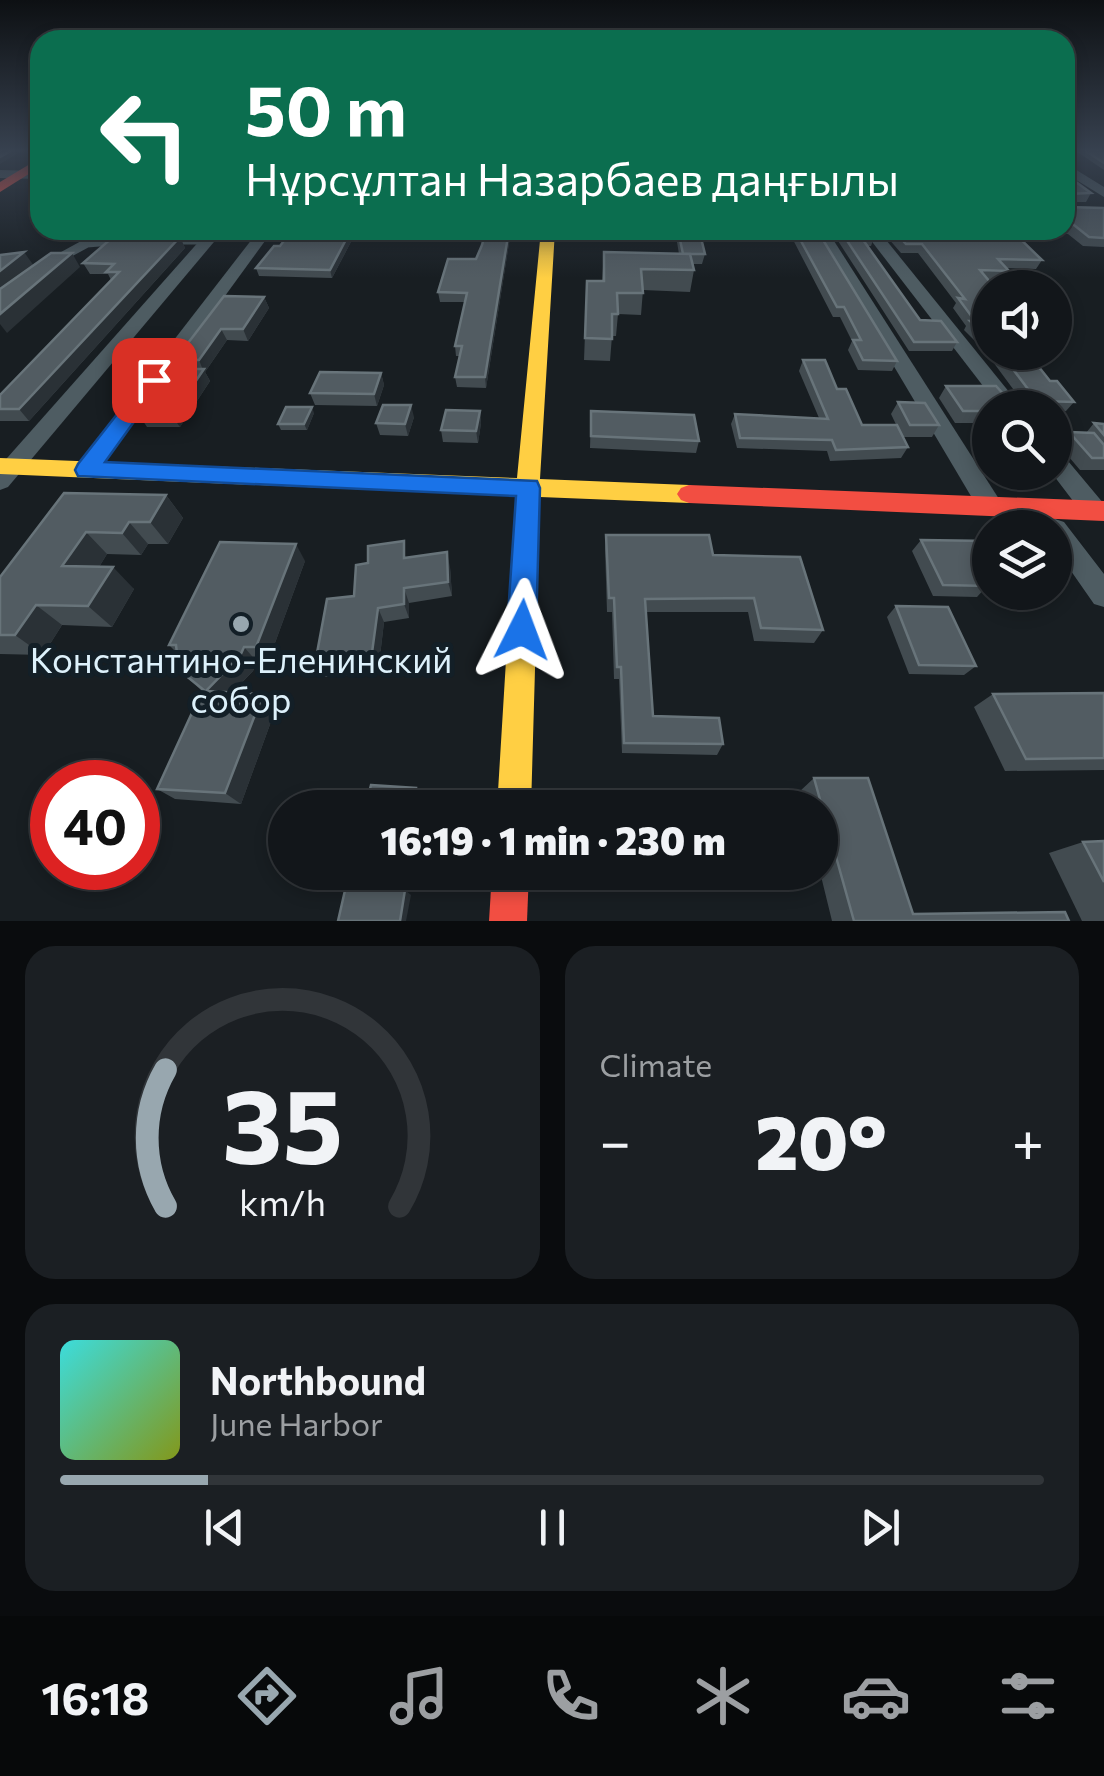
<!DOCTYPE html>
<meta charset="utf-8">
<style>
:root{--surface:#12161a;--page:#1b1f23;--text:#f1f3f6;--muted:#9c9fa2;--line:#313539;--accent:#98a7af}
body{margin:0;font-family:Commissioner,sans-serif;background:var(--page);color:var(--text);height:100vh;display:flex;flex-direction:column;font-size:38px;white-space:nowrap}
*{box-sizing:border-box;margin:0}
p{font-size:32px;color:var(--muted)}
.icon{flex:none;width:55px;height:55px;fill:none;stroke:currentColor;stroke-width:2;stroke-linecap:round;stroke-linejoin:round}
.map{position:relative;height:921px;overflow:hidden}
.side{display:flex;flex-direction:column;gap:25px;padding:25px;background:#0a0c0e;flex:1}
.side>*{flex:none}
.hud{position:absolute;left:30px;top:30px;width:1045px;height:210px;border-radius:30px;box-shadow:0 5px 15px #0003,0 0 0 2px var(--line);background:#0b6e4f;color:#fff;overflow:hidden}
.buttons{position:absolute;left:972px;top:270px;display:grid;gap:20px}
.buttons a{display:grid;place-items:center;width:100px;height:100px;border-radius:50%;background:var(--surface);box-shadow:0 5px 15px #0003,0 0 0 2px var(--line);font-size:50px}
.speed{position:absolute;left:30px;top:760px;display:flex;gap:20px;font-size:50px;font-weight:700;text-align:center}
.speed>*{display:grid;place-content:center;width:130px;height:130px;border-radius:50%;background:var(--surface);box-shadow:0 5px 15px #0003,0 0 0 2px var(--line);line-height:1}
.speed .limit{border:15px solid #d22;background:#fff;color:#111}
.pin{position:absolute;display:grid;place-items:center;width:85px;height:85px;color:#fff;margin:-42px;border-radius:20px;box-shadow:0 5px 15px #0006}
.me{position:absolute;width:110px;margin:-55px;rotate:3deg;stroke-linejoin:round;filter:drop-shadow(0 0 8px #0008)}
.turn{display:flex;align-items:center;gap:35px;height:210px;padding:0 50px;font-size:45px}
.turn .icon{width:130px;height:130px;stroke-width:2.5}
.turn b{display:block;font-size:70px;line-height:85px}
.big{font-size:75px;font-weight:800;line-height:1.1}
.side .card{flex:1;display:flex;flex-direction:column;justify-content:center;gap:15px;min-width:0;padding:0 35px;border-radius:30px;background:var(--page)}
.side .dial{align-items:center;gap:0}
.dial svg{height:260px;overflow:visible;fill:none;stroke:var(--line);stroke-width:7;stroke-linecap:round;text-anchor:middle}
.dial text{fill:var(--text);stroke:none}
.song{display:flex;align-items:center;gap:30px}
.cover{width:120px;height:120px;border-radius:15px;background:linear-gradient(135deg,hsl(180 70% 55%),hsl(70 70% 35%))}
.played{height:10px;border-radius:5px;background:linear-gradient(90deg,var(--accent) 15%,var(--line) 15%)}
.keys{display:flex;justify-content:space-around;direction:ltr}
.heat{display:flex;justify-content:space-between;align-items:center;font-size:55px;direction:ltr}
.side .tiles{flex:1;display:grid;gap:25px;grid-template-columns:1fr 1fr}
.card:last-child{grid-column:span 2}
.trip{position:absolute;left:268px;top:790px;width:570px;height:100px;border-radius:50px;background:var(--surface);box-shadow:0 5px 15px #0003,0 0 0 2px var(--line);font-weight:800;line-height:100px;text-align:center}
.menu{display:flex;height:160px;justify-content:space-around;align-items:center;background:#07090a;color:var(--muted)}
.menu .icon{width:70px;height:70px}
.menu .current{color:var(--accent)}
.menu b{font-size:45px;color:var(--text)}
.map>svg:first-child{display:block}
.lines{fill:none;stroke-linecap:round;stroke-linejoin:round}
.lane-far1{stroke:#4e5c62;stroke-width:6}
.lane{stroke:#4e5c62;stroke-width:9}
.street{fill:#4e5c62;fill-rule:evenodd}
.slow{fill:#ffcf43;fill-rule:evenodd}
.jam{fill:#f24e42;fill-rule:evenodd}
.wall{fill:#424b50}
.shaded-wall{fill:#2a3136}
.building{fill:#525c62;stroke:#68747a;stroke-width:2.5}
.route{fill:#1a73e8;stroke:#114b97;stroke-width:2.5}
.poi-dot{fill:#98a7af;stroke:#131f27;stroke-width:4}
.labels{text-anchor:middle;stroke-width:10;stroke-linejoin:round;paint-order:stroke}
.near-poi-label{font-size:35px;fill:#ddf1fb;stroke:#131f27}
</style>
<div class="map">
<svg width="1104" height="921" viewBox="0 0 1104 921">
<rect width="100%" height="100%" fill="#181e22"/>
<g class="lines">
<g class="lane-far1">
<polyline points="103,240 124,240"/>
<polyline points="168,240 208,240"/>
</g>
<g class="lane">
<polyline points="168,240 208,240"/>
<polyline points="54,261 87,243 124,240"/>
</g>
<g class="street">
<polygon points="1065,163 1104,187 1104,197 1065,173"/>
<polygon points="0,170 40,171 40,179 0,178"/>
<polygon points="209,230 224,230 8,487 0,490 0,466"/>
<polygon points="259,230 273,230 94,476 78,476 75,470 78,464"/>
<polygon points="813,230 827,230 999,499 1002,506 999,513 981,513"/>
<polygon points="863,230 878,230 1022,408 1000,408"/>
<polygon points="1055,453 1063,455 1104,504 1104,518 1086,518 1051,472 1055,472"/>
<polygon points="1055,519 1064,522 1104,574 1104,607 1094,604 1055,548 1055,528 1043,528 1046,522"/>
</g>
<polygon class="slow" points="541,230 555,230 540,479 689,485 697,488 701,494 697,500 689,503 540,497 531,808 497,808 516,496 0,474 0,458 517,478"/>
<g class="jam">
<polygon points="40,158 40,167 0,192 0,182"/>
<polygon points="689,485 1104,501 1104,521 689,503 681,500 677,494 681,488"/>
<polygon points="492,872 529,872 527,921 489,921"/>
</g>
</g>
<g class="wall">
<polygon points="1073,149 1104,149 1104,170"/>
<polygon points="1065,174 1091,193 1086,202 1068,202 1068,207 1104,208 1104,247 1083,246 1068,234 1046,233 1043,230 1065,230"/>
<polygon points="174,230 201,230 200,232 174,232"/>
<polygon points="292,230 372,230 367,238 353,238 332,278 259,276 256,268 280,246"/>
<polygon points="510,230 510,237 486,388 457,387 455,377 460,356 456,356 455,346 465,302 440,302 438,292"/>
<polygon points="583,230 639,230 638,239 583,238"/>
<polygon points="675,230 699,230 705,254 702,264 693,264 694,270 690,292 643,290 641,315 618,314 616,336 612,336 610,361 584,360 587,281 602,281 604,252 679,254"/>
<polygon points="788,230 817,230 897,361 892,371 858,370 848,350 852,341 840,317 833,317"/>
<polygon points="831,230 869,230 874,237 871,246 867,246 920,320 957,342 952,351 909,351"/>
<polygon points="881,230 1011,230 1042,260 1036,269 1007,268 1009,271 1003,280 988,279 990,288 990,352 1027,352 1050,381 1074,402 1066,411 1055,411 1055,408 1027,408 985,351 964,330 966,326 953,308 956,303 918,253 901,253"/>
<polygon points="180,237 185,248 29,421 0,421 0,395 111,280 108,274 90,274 83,263"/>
<polygon points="264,297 269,308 248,341 227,340 205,372 210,381 180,427 147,427 139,415 180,369 175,360"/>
<polygon points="803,360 837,389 862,425 908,447 901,458 830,461 827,451 737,448 731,424 735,414 819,418 799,371"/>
<polygon points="381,373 384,385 377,406 315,405 310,393"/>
<polygon points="946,386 990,408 990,423 955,423 939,398"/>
<polygon points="898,402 939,425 932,437 902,437 891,414"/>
<polygon points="480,411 481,423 478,443 443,442 441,430"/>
<polygon points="591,411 699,441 696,453 590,448"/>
<polygon points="314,413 307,430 281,430 278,424"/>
<polygon points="414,417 408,436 380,435 376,423"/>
<polygon points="1094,423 1104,424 1104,470 1080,470 1058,444 1069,432 1086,433"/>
<polygon points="64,493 166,495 183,518 168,544 148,544 141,555 107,554 99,567 134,589 112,627 62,625 43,655 0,654 0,577"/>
<polygon points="606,535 713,555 823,630 814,643 754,641 748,612 646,612 653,716 723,744 717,755 622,753 619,679 614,679 612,612 607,612 605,549"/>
<polygon points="921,540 990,541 990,587 986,587 977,597 933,596 912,551"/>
<polygon points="409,557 450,567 452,596 409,603 409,618 384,622 378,673 324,677 315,664 354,596"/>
<polygon points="305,561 268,662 257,662 253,671 233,692 276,708 241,804 175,799 157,789 202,691 179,670 177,653 169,645"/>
<polygon points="896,606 976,666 964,675 909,674 887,617"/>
<polygon points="1104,693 1104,770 1005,771 974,707 993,694"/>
<polygon points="814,778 913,914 1069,921 832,921 820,872 820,808 803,808 799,792"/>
<polygon points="1104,841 1104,921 1082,921 1049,853 1083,842"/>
<polygon points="653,872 717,872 715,874"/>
</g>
<g class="shaded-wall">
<polygon points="14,149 25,149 0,164 0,157"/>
<polygon points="351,230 353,238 332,278 330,270"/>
<polygon points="510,230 510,237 486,388 485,377"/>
<polygon points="180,237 185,248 29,421 19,409"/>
<polygon points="24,252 34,266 0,293 0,271"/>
<polygon points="72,253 80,267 7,333 0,324 0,314"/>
<polygon points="264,297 269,308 248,341 243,329"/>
<polygon points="221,329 227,340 205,372 210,381 180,427 172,416 203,370 199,360"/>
<polygon points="381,373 384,385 377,406 374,394"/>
<polygon points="411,405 414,417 408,436 405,424"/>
<polygon points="312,407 314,413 307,430 304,424"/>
<polygon points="480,411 481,423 478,443 476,431"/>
<polygon points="166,495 183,518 168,544 150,522"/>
<polygon points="129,522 148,544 141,555 122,533"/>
<polygon points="86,532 107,554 86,588 62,566"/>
<polygon points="296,544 305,561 268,662 256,647"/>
<polygon points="447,552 450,567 452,596 448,582"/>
<polygon points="113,567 134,589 112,627 88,606"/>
<polygon points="404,588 409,603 409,618 404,604"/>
<polygon points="36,605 62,625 43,655 15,635"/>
<polygon points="378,608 384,622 378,673 371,660"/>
<polygon points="244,647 257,662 253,671 220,705 206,691"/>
<polygon points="263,694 276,708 241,804 225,793"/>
<polygon points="416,788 420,796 418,808 413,808"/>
<polygon points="405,890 411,895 406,921 400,921"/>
</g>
<g class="building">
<polygon points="0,149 14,149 0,157"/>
<polygon points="1083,149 1104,149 1104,163"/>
<polygon points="1065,174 1091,193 1068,194 1068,207 1104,208 1104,238 1089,237 1074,225 1065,225"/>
<polygon points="292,230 366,230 351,230 330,270 256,268 274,246 280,246"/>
<polygon points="486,230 509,230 485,377 455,377 462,346 455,346 467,293 438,292 448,259 476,259 482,245"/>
<polygon points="678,230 699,230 705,254 683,254"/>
<polygon points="795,230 817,230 897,361 863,360 853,340 861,340 844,307 837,307"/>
<polygon points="840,230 869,230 874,237 861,237 920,320 941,321 957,342 914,342"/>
<polygon points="893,230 1011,230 1042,260 998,259 1009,271 980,270 995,288 990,288 990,340 970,321 975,321 958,298 965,299 922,244 906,244"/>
<polygon points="113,237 180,237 19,409 0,409 0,395 119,272 106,272 114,264 83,263"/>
<polygon points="24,252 0,271 0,255"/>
<polygon points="604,252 690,254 694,270 641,269 643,293 617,293 618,314 612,314 612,339 585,338 587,281 604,281"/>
<polygon points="51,253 72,253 0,314 0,289"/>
<polygon points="224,296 264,297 243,329 221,329 199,360 175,360"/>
<polygon points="1000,352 1027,352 1050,381 1057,381 1074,402 1037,401"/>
<polygon points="803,360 825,360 837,389 846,389 862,425 897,425 908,447 836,450 832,440 740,438 735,414 828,419"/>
<polygon points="174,369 204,369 172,416 139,415"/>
<polygon points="320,372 381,373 374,394 310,393"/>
<polygon points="946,386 996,386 1016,408 990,408 990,411 963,411"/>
<polygon points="898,402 925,403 939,425 910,425"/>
<polygon points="383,405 411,405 405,424 376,423"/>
<polygon points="286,407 312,407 304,424 278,424"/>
<polygon points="446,410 480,411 476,431 441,430"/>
<polygon points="591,411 694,415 699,441 591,436"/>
<polygon points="1094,423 1104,424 1104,435"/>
<polygon points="1069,432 1094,433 1104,445 1104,458 1092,458"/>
<polygon points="64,493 166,495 150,522 129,522 122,533 86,532 62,566 113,567 88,606 36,605 15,635 0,635 0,577"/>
<polygon points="606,535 709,535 713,555 800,557 823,630 761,628 754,598 645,599 653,716 719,718 723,744 624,743 621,667 617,667 614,598 609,598"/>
<polygon points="921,540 990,541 990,576 983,576 988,586 943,585"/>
<polygon points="404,541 404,558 447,552 448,582 404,588 404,604 378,608 371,660 315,664 327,599 354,596 356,565 368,563 368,546"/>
<polygon points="220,542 296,544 256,647 244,647 240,656 206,691 263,694 225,793 157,789 202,691 205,691 179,670 176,645 169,645"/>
<polygon points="896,606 948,607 976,666 919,665"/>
<polygon points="1104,693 1104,758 1026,759 993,694"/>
<polygon points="814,778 868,778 913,914 1065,912 1069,921 854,921"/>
<polygon points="371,785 416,788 413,808 365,808"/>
<polygon points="1104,841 1104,882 1083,842"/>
<polygon points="346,886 405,890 400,921 338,921"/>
</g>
<linearGradient id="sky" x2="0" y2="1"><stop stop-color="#0d1013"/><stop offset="0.54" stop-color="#37414f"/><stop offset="1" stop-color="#37414f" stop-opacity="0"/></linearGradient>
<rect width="1104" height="278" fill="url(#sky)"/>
<polygon class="route" points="154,374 164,380 105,462 537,481 540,488 536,630 532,639 522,643 512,639 507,630 516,496 78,476 75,470 78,464 147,376"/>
<circle class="poi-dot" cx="241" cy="624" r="10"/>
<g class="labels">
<g class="near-poi-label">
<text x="241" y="673">Константино-Еленинский<tspan x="241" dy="40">собор</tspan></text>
</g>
</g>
</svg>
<div class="buttons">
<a><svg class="icon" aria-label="sound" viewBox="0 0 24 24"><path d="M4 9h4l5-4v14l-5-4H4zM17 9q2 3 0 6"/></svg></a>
<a><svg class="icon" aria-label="search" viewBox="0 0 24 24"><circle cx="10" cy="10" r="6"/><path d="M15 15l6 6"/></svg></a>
<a><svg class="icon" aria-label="layers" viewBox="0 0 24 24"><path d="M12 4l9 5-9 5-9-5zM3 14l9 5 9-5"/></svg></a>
</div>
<div class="speed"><div class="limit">40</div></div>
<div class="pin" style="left:154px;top:380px;background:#d93025"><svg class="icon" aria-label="arrive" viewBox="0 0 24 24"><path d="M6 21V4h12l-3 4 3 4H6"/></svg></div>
<svg class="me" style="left:522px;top:630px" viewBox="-20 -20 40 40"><path d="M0-17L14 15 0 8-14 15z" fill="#1a73e8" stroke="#fff" stroke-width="4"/></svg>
<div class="trip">16:19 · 1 min · 230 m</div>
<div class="hud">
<div class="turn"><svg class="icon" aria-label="left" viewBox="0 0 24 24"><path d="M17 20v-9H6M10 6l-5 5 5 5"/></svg><div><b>50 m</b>Нұрсұлтан Назарбаев даңғылы</div></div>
</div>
</div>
<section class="side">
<div class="tiles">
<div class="card dial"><svg viewBox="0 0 100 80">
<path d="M14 69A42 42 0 1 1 86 69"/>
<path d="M14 69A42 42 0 0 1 14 27" stroke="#98a7af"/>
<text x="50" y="56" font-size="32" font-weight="700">35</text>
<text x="50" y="72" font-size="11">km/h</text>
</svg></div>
<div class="card"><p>Climate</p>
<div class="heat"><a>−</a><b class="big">20°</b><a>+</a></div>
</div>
<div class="card">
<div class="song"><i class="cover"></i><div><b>Northbound</b><p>June Harbor</p></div></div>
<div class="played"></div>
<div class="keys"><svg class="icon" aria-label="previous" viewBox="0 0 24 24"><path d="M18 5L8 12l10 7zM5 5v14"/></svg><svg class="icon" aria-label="pause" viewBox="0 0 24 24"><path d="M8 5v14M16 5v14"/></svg><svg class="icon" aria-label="next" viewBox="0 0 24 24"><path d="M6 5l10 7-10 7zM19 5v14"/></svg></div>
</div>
</div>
</section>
<nav class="menu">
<b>16:18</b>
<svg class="icon current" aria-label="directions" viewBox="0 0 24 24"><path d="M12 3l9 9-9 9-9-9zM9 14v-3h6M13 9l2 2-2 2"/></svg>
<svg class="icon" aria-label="music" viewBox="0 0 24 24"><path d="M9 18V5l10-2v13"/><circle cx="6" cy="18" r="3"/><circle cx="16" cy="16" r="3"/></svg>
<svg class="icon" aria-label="phone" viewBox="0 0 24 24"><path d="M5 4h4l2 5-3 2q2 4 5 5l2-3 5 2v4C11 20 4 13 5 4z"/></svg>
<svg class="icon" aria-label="climate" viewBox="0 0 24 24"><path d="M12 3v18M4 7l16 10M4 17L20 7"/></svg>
<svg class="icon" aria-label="car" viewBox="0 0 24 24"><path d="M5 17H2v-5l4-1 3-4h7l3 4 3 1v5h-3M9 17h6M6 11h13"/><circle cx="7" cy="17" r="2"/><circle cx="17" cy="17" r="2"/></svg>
<svg class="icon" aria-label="filters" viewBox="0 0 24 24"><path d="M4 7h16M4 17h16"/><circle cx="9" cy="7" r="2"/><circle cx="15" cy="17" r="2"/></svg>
</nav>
